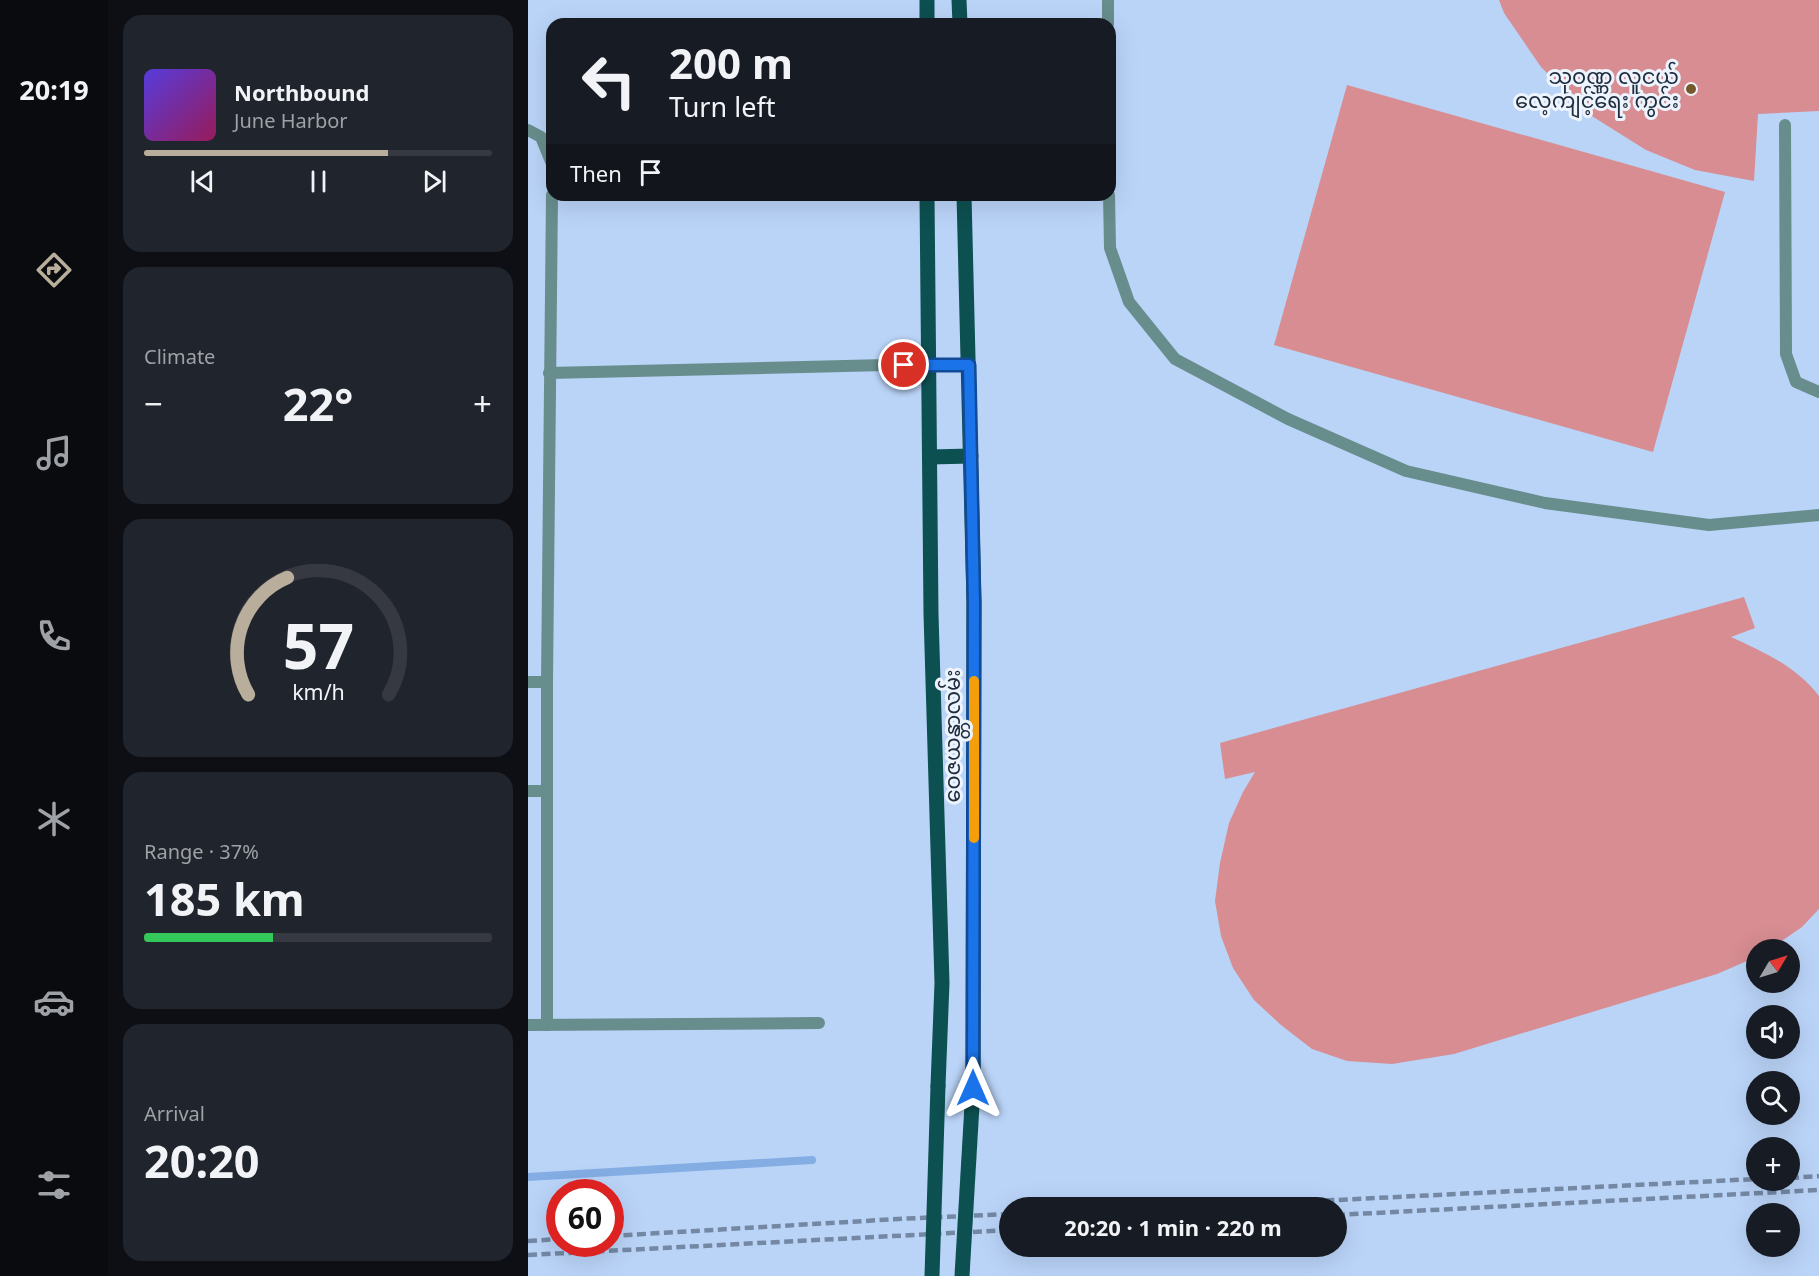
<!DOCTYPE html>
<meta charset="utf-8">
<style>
:root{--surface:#171b24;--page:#20242c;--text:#f1f3f6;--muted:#9ea1a6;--line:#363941;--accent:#b9ad9b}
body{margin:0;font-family:"Noto Sans","Noto Sans Myanmar",sans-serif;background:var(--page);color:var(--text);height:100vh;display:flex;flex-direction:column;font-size:22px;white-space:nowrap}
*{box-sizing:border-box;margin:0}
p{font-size:20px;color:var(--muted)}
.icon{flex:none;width:33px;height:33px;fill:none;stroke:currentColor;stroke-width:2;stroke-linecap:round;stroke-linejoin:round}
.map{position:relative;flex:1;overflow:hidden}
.details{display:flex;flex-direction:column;gap:15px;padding:15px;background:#0d0f14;width:420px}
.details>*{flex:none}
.top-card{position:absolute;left:18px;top:18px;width:570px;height:183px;border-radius:18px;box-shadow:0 6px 24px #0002;background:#171b24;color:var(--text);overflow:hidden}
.needle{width:39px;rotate:52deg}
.tools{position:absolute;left:1218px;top:939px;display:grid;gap:12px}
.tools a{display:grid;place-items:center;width:54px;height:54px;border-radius:50%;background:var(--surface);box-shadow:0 6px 24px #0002;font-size:30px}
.speed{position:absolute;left:18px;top:1179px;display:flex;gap:12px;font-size:30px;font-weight:700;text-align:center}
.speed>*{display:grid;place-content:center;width:78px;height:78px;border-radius:50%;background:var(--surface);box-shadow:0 6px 24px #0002;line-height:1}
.speed .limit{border:9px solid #d22;background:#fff;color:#111}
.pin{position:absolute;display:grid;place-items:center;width:51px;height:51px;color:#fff;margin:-26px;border:3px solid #fff;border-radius:50%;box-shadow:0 2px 6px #0007}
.me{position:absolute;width:66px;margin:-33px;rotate:0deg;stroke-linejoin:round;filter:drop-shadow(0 0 4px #0008)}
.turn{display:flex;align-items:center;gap:21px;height:126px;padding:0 24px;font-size:27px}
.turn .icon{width:78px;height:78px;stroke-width:2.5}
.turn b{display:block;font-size:42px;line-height:51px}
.then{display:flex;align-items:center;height:57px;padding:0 24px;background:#0003;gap:12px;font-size:22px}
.big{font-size:45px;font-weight:700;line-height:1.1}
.details .widget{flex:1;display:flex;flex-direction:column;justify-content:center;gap:9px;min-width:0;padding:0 21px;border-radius:18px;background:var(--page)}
.details .dial{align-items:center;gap:0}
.dial svg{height:156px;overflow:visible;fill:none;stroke:var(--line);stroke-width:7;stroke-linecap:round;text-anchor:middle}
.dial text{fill:var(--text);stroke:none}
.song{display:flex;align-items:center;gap:18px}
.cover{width:72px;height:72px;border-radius:9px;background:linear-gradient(135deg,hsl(250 70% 55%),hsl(330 70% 35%))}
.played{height:6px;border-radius:3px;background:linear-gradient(90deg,var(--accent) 70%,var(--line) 70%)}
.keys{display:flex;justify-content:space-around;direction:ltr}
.heat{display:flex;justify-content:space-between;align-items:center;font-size:33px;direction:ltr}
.charge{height:9px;border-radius:4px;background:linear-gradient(90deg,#34c759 37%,var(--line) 0)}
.trip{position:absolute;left:471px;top:1197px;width:348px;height:60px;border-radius:30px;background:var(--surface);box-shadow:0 6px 24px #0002;font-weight:700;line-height:60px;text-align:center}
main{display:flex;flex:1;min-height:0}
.dock{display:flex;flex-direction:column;width:108px;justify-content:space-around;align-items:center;background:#090b0e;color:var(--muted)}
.dock .icon{width:42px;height:42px}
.dock .current{color:var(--accent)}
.dock b{font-size:27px;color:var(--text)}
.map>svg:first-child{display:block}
.green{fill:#d78d91}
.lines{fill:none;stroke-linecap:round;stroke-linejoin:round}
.stream{stroke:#84ade4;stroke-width:8}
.lane{stroke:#688d8d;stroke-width:12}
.street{stroke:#688d8d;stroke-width:12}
.primary{stroke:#0d5051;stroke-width:15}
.rail{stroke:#7488a4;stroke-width:4.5;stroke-dasharray:9 4.5;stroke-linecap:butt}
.primary-bridge{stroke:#0d5051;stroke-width:15}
.route-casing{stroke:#114b97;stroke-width:15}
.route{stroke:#1a73e8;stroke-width:10}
.slow{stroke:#f59e0b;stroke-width:10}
.poi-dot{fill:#75582b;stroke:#edf4fd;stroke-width:2}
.labels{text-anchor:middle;stroke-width:6;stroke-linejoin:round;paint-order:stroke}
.poi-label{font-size:21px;fill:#1f2c3d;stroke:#edf4fd;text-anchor:end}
.street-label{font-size:21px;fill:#1f2c3d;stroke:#edf4fd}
</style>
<main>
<nav class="dock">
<b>20:19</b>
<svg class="icon current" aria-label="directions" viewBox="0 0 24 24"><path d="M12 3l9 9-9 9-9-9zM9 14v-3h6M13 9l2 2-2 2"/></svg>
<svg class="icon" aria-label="music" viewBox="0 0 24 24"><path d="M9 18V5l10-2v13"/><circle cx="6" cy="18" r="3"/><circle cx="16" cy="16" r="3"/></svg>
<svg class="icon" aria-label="phone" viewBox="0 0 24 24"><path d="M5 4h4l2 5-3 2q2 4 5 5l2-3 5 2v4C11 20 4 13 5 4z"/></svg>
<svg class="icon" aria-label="climate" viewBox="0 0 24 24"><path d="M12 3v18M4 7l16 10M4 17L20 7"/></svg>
<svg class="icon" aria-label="car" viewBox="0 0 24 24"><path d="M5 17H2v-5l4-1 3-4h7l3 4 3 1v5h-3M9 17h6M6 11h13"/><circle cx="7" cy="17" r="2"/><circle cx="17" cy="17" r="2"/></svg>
<svg class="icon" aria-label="filters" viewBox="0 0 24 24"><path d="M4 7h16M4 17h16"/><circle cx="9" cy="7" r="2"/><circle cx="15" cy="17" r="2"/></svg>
</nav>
<section class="details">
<div class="widget">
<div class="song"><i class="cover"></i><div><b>Northbound</b><p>June Harbor</p></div></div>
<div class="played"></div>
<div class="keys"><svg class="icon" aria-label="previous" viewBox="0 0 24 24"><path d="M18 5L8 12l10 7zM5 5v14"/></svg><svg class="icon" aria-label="pause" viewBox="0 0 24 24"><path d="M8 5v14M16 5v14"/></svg><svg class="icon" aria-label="next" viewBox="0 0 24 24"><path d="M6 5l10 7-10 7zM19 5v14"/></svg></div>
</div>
<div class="widget"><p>Climate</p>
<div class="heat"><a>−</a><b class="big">22°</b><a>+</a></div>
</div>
<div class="widget dial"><svg viewBox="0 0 100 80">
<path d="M14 69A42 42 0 1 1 86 69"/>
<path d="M14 69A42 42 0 0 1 34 9" stroke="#b9ad9b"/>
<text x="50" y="56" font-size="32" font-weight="700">57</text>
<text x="50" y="72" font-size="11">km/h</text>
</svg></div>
<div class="widget"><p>Range · 37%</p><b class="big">185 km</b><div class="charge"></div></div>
<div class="widget"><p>Arrival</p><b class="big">20:20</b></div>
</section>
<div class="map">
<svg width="1291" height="1276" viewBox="0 0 1291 1276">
<rect width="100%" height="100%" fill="#bad4f8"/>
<g class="green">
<polygon points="971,0 1291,0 1291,111 1230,114 1226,181 1167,170 1118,150 1059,113 1013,67 976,13"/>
<polygon points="819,85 1197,192 1125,452 746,345"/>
<path d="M1216,597L1227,628L1203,637C1236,652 1269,667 1291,696V909L1274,927L1242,949L1228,950V957L1189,974L926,1054L864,1064L819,1061L784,1049L753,1025L726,1000L705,968L693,936L687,901L692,863L701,823L715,792L727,772L697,779L692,743Z"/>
</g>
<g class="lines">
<polyline class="stream" points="0,1177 284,1160"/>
<g class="lane">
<polyline points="1257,125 1258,354 1268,382 1291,392"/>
<polyline points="0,130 13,137 24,164"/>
<polyline points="21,373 399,364 440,365"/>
<polyline points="0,682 19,682 24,195"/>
<polyline points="0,791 19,791"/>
<polyline points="19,1025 19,682"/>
</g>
<g class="street">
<polyline points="580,0 580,24"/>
<polyline points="581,195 582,248 601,302 647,359 760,419 878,471 1017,503 1181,525 1291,515"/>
<polyline points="0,1025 291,1023"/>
</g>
<g class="primary">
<polyline points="399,0 399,24"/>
<polyline points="431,0 432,24"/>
<polyline points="399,195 403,614 414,983 410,1086"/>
<polyline points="436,195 446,603 445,1088"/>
<polyline points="402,457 443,456"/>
</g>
<g class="rail">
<polyline points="1262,1178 1291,1176"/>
<polyline points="649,1208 1228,1179"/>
<polyline points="808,1215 1291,1190"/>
<polyline points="82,1236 370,1219 482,1214"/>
<polyline points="0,1241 32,1239"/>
<polyline points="0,1255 482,1230"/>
</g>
<g class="primary-bridge">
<polyline points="404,1276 410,1086"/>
<polyline points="434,1276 445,1088"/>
</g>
</g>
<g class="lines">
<g class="route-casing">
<polyline id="route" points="376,365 441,365 446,603 445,1088"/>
</g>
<use href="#route" class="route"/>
<polyline class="slow" points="446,838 446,681"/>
</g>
<circle class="poi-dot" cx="1163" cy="89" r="6"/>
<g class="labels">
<g class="poi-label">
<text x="1151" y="84">သုဝဏ္ဏ လူငယ်<tspan x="1151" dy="24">လေ့ကျင့်ရေး ကွင်း</tspan></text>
</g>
<g class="street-label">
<text transform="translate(425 736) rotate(-90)" y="7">ဝေဇယန္တာလမ်း</text>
</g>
</g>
</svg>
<div class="tools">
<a><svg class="needle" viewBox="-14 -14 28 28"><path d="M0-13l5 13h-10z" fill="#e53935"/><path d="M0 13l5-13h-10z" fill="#9ea1a6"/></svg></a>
<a><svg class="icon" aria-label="sound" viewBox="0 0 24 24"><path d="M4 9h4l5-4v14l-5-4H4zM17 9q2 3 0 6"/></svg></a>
<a><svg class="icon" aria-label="search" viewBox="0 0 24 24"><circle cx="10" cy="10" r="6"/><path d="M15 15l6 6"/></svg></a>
<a>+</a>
<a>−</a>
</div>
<div class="speed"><div class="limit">60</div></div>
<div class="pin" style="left:376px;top:365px;background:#d93025"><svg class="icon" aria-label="arrive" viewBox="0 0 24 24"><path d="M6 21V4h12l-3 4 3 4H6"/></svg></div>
<svg class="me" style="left:445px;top:1088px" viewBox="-20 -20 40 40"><path d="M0-17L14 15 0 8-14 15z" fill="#1a73e8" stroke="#fff" stroke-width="4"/></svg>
<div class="trip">20:20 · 1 min · 220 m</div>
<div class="top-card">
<div class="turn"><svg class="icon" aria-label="left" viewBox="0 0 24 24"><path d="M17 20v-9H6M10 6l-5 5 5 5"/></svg><div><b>200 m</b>Turn left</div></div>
<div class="then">Then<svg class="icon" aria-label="arrive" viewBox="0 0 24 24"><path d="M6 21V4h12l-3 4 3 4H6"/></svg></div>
</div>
</div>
</main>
